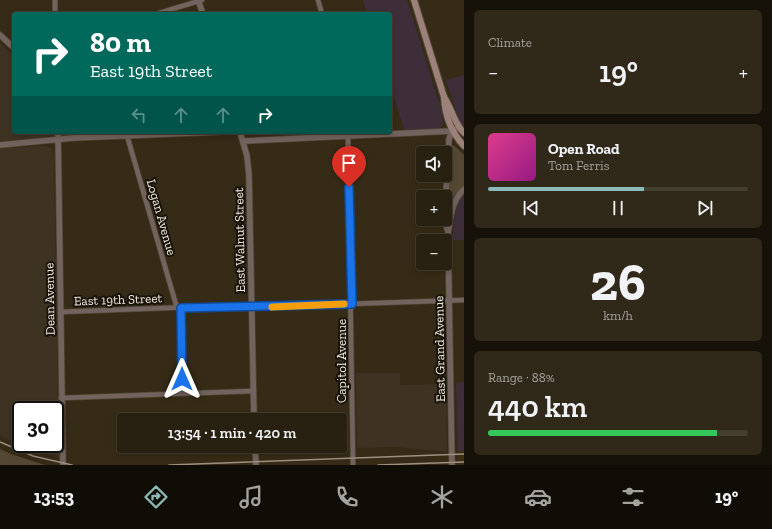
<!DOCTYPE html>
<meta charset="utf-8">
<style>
:root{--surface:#282010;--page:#302819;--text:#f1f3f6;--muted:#a5a39f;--line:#443e30;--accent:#8bbbb9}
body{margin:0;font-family:"Zilla Slab",serif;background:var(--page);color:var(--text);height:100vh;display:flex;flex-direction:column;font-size:15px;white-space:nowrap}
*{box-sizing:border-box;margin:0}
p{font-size:13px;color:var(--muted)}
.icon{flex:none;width:22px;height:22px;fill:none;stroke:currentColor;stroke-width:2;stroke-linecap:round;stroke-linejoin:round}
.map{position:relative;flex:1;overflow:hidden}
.side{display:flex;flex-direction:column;gap:10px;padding:10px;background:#161209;width:308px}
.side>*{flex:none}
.banner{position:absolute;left:12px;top:12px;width:380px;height:122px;border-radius:4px;box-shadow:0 2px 6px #0003,0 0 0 1px var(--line);background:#00695c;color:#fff;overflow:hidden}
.fabs{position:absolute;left:416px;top:146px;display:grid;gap:8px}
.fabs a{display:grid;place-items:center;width:36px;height:36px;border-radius:4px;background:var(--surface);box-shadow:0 2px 6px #0003,0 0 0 1px var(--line);font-size:20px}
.speed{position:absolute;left:12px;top:401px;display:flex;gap:8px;font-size:20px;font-weight:700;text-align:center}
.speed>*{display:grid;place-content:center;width:52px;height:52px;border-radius:50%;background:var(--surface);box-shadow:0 2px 6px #0003,0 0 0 1px var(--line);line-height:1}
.speed .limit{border:2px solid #111;border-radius:6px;background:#fff;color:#111}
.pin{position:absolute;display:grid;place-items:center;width:34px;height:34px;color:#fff;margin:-41px -17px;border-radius:50% 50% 50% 0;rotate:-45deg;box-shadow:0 0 4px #0007}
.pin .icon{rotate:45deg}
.me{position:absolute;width:44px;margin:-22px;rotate:0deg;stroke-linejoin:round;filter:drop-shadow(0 0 3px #0008)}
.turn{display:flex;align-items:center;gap:14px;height:84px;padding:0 12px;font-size:18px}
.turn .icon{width:52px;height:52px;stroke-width:2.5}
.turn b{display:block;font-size:28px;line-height:34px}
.lanes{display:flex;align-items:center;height:38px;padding:0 12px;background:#0003;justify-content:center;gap:20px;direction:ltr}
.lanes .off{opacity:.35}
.big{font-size:30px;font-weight:600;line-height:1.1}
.side .tile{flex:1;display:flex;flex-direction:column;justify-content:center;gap:6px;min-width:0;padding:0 14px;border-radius:6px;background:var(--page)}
.side .dial{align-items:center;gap:0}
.dial b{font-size:52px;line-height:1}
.song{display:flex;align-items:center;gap:12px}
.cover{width:48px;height:48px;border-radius:6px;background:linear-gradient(135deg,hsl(330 70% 55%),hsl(310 70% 35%))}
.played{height:4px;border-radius:2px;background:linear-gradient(90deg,var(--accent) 60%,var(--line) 60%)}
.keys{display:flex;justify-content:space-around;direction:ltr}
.heat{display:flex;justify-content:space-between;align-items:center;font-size:22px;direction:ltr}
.charge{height:6px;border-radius:3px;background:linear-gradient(90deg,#34c759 88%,var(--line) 0)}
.trip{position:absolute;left:117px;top:413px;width:230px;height:40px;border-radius:4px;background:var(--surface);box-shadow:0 2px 6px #0003,0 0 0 1px var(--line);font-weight:600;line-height:40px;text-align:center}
.tab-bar{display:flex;height:64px;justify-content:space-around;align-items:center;background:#100d06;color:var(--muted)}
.tab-bar .icon{width:28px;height:28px}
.tab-bar .selected{color:var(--accent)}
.tab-bar b{font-size:18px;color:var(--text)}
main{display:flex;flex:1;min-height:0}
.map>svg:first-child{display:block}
.commercial{fill:#3e2e3a}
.industrial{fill:#3e3223;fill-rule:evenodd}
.built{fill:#3e2f13}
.green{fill:#554833}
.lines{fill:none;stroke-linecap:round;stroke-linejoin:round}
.minor-casing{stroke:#504632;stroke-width:6}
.tertiary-casing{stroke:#504632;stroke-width:7}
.secondary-casing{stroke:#504632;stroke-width:8}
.minor{stroke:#73635e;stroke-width:4.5}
.tertiary{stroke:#73635e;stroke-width:5.5}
.secondary{stroke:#9b8179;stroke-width:6}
.rail{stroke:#9b9181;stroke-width:1.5}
.route-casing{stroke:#114b97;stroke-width:10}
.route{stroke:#1a73e8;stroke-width:7}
.slow{stroke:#f59e0b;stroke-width:7}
.labels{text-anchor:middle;stroke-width:4;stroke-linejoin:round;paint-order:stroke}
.street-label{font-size:13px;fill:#f2eade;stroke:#19140b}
</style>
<main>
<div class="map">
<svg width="464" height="465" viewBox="0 0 464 465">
<rect width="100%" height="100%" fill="#362b16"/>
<g class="commercial">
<polygon points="363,0 407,0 442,112 443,124 439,128 405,132 390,86 390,14 367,14"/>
<polygon points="464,75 464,127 459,120 446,80"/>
<polygon points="464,194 464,240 453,240 453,217 457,204"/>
<polygon points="464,382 464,451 458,451 456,383"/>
</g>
<g class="industrial">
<polygon points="0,43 14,56 14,132 52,132 49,136 33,140 0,141"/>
<path d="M47,146L52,149L54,155L59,458L19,445L0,435V148ZM21,410H55V444H21Z"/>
<polygon points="356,373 400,373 400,385 446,384 447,452 395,447 357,448"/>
</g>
<rect class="built" x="458" y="451" width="6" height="13"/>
<g class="green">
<polygon points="451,145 455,146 464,155 464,185 452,199 448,219"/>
<polygon points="0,449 11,454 45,465 0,465"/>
</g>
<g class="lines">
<g class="minor-casing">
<g id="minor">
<polyline points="55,0 55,14"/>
<polyline points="318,0 322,14"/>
<polyline points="156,14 202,0"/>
<polyline points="126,132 177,308"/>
<polyline points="348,138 353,465"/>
<polyline points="181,308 182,393"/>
<polyline points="60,312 244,305 261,307 464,300"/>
<polyline points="61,398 253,391"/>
</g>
</g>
<g class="tertiary-casing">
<g id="tertiary">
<polyline points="198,0 203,14"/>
<polyline points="0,35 14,48"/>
<polyline points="58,132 63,465"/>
<polyline points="240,132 247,156 249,175 254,420"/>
<polyline points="244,141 452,131"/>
<polyline points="0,145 73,138 218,132"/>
<polyline points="445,211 449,139 452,131 459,127"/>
<polyline points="445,217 447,229"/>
<polyline points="255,446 256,465"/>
<path d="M452,465L448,233C451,216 451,202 464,189"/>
</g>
</g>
<g class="secondary-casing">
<g id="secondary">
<path d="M414,0L444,97C445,117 451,132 464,146"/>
<path d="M444,97C452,109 454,123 464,133"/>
</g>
</g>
<use href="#minor" class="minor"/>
<use href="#tertiary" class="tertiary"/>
<use href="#secondary" class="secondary"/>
<g class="rail">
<polyline points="0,442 33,456 72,465"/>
<polyline points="169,465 464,454"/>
<polyline points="378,465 464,462"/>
</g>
</g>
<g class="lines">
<g class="route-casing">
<polyline id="route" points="182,379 181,308 352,304 349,187"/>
</g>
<use href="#route" class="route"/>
<polyline class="slow" points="272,307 344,304"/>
</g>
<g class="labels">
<g class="street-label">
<text transform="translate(162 217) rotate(74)" y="5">Logan Avenue</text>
<text transform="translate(239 240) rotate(-91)" y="5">East Walnut Street</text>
<text transform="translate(49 299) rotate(-91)" y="5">Dean Avenue</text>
<text transform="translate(118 299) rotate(-2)" y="5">East 19th Street</text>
<text transform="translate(439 349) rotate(-91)" y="5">East Grand Avenue</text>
<text transform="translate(341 361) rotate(-90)" y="5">Capitol Avenue</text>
</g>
</g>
</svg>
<div class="fabs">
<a><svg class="icon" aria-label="sound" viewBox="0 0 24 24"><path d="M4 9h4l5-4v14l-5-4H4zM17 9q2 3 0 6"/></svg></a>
<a>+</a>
<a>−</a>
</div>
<div class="speed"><div class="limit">30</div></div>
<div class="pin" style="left:349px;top:187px;background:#d93025"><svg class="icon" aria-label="arrive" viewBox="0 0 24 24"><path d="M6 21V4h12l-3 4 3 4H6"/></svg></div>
<svg class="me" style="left:182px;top:379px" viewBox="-20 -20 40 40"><path d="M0-17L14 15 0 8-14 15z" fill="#1a73e8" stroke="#fff" stroke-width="4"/></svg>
<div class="trip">13:54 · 1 min · 420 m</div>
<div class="banner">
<div class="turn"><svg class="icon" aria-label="right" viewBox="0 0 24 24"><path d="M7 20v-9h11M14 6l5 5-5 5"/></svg><div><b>80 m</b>East 19th Street</div></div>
<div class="lanes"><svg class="icon off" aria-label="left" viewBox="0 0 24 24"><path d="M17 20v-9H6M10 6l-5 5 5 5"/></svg><svg class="icon off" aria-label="ahead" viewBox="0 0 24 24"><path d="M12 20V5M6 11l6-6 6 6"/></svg><svg class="icon off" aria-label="ahead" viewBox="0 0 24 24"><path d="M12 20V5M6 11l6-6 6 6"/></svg><svg class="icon" aria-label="right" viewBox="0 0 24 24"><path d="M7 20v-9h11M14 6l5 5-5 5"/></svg></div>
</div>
</div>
<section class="side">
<div class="tile"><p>Climate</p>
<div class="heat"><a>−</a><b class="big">19°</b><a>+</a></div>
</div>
<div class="tile">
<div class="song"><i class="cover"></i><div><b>Open Road</b><p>Tom Ferris</p></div></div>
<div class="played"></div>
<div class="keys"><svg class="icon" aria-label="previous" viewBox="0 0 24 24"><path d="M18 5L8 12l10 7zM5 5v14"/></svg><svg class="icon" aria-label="pause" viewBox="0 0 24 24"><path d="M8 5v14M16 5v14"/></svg><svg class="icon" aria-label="next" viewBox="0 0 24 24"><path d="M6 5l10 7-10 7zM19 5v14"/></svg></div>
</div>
<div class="tile dial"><b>26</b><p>km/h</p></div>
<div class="tile"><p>Range · 88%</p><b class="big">440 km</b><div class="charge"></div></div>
</section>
</main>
<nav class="tab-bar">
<b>13:53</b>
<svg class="icon selected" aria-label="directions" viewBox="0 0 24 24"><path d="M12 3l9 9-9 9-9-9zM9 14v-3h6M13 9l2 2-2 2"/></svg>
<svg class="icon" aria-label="music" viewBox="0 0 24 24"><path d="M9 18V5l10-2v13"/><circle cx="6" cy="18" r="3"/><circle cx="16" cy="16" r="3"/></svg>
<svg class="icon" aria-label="phone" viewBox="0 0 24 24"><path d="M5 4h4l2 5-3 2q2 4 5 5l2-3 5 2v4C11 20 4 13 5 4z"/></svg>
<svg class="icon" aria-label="climate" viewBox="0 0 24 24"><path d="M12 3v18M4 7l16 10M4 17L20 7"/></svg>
<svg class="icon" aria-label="car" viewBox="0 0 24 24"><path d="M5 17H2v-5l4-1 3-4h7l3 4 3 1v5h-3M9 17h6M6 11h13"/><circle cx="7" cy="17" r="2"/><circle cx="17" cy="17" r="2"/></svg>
<svg class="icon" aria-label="filters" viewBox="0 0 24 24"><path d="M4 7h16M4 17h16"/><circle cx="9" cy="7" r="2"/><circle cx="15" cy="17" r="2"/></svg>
<b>19°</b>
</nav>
